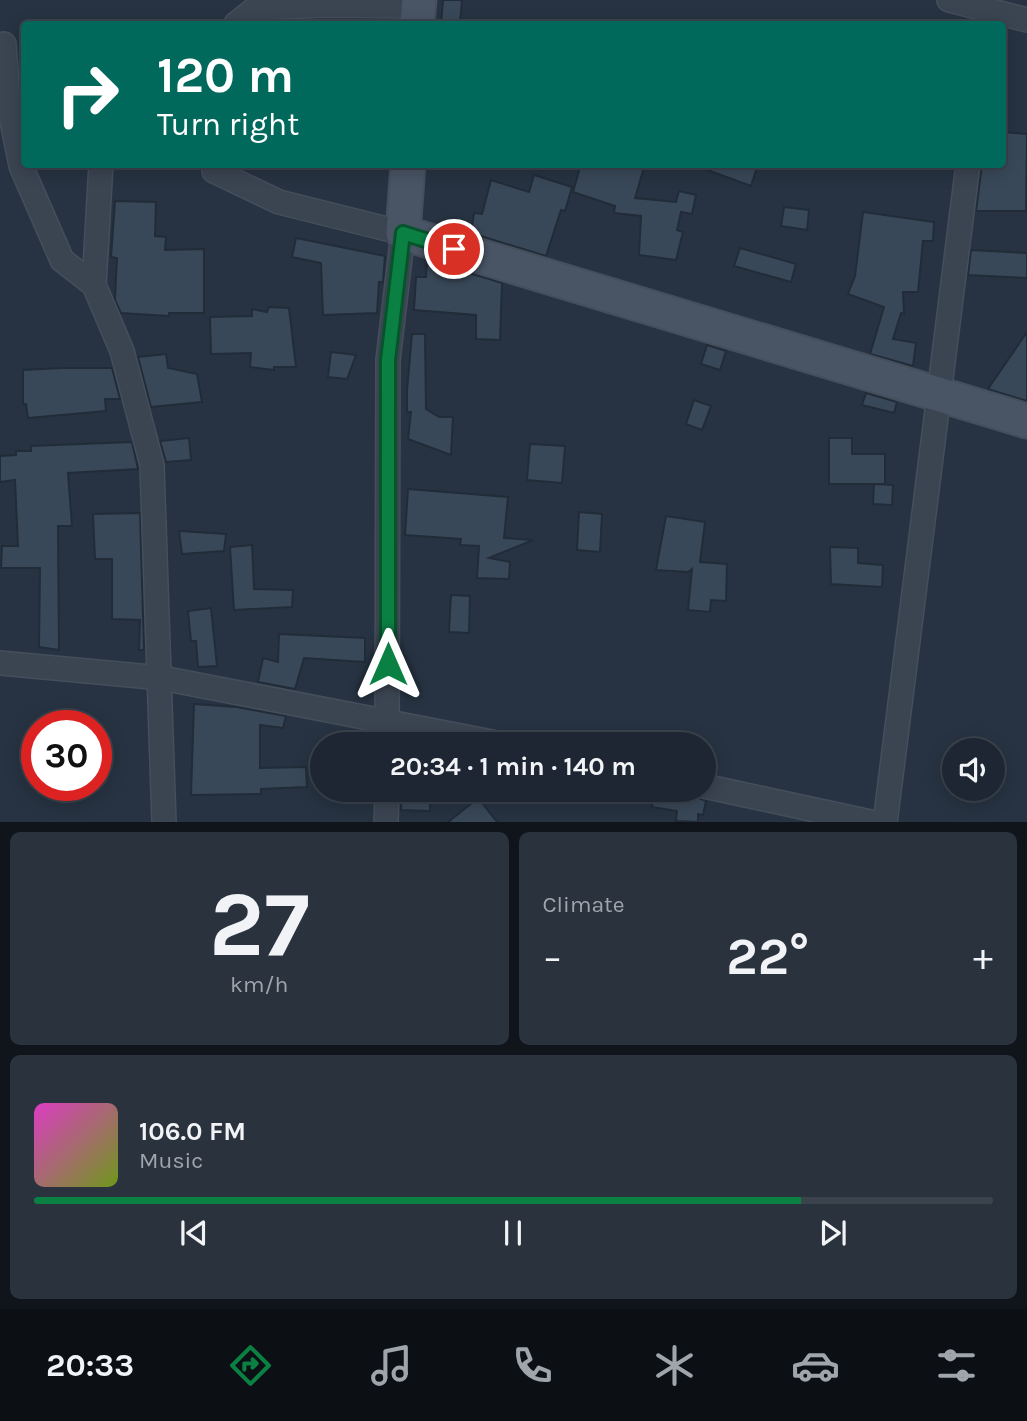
<!DOCTYPE html>
<meta charset="utf-8">
<style>
:root{--surface:#1d2632;--page:#2a323e;--text:#f1f3f6;--muted:#a0a5ac;--line:#3b434d;--accent:#0b8043}
body{margin:0;font-family:Karla,sans-serif;background:var(--page);color:var(--text);height:100vh;display:flex;flex-direction:column;font-size:26px;white-space:nowrap}
*{box-sizing:border-box;margin:0}
p{font-size:23px;color:var(--muted)}
.icon{flex:none;width:38px;height:38px;fill:none;stroke:currentColor;stroke-width:2;stroke-linecap:round;stroke-linejoin:round}
.map{position:relative;height:822px;overflow:hidden}
.drawer{display:flex;flex-direction:column;gap:10px;padding:10px;background:#10151c;flex:1}
.drawer>*{flex:none}
.banner{position:absolute;left:21px;top:21px;width:985px;height:147px;border-radius:7px;box-shadow:0 4px 18px #0003,0 0 0 2px var(--line);background:#00695c;color:#fff;overflow:hidden}
.tools{position:absolute;left:942px;top:738px;display:grid;gap:14px}
.tools a{display:grid;place-items:center;width:63px;height:63px;border-radius:50%;background:var(--surface);box-shadow:0 4px 18px #0003,0 0 0 2px var(--line);font-size:35px}
.speed{position:absolute;left:21px;top:710px;display:flex;gap:14px;font-size:35px;font-weight:700;text-align:center}
.speed>*{display:grid;place-content:center;width:91px;height:91px;border-radius:50%;background:var(--surface);box-shadow:0 4px 18px #0003,0 0 0 2px var(--line);line-height:1}
.speed .limit{border:10px solid #d22;background:#fff;color:#111}
.pin{position:absolute;display:grid;place-items:center;width:60px;height:60px;color:#fff;margin:-30px;border:4px solid #fff;border-radius:50%;box-shadow:0 2px 7px #0007}
.me{position:absolute;width:77px;margin:-38px;rotate:0deg;stroke-linejoin:round;filter:drop-shadow(0 0 5px #0008)}
.turn{display:flex;align-items:center;gap:24px;height:147px;padding:0 21px;font-size:32px}
.turn .icon{width:91px;height:91px;stroke-width:2.5}
.turn b{display:block;font-size:49px;line-height:60px}
.big{font-size:52px;font-weight:700;line-height:1.1}
.drawer .widget{flex:1;display:flex;flex-direction:column;justify-content:center;gap:10px;min-width:0;padding:0 24px;border-radius:10px;background:var(--page)}
.drawer .dial{align-items:center;gap:0}
.dial b{font-size:91px;line-height:1}
.song{display:flex;align-items:center;gap:21px}
.cover{width:84px;height:84px;border-radius:10px;background:linear-gradient(135deg,hsl(310 70% 55%),hsl(80 70% 35%))}
.played{height:7px;border-radius:4px;background:linear-gradient(90deg,var(--accent) 80%,var(--line) 80%)}
.keys{display:flex;justify-content:space-around;direction:ltr}
.heat{display:flex;justify-content:space-between;align-items:center;font-size:38px;direction:ltr}
.drawer .tiles{flex:1;display:grid;gap:10px;grid-template-columns:1fr 1fr}
.widget:last-child{grid-column:span 2}
.trip{position:absolute;left:310px;top:732px;width:406px;height:70px;border-radius:35px;background:var(--surface);box-shadow:0 4px 18px #0003,0 0 0 2px var(--line);font-weight:700;line-height:70px;text-align:center}
.dock{display:flex;height:112px;justify-content:space-around;align-items:center;background:#0c0f14;color:var(--muted)}
.dock .icon{width:49px;height:49px}
.dock .current{color:var(--accent)}
.dock b{font-size:32px;color:var(--text)}
.map>svg:first-child{display:block}
.building{fill:#394858;stroke:#222c39;stroke-width:2}
.lines{fill:none;stroke-linecap:round;stroke-linejoin:round}
.street-casing{stroke:#454e5b;stroke-width:26}
.secondary-casing{stroke:#454e5b;stroke-width:37}
.street{stroke:#3b4552;stroke-width:23}
.secondary{stroke:#495465;stroke-width:33}
.route-casing{stroke:#07532c;stroke-width:18}
.route{stroke:#0b8043;stroke-width:12}
</style>
<div class="map">
<svg width="1027" height="823" viewBox="0 0 1027 823">
<rect width="100%" height="100%" fill="#273342"/>
<g class="building">
<polygon points="443,0 462,0 460,24 441,24"/>
<polygon points="1003,132 1027,134 1026,211 976,211 982,164 1003,164"/>
<polygon points="581,164 645,164 635,198 676,202 679,191 696,195 692,214 681,212 677,230 683,232 676,260 639,255 641,216 614,213 615,206 573,192"/>
<polygon points="700,164 758,164 751,186 699,167"/>
<polygon points="534,175 572,187 565,211 561,210 546,256 471,233 474,213 482,214 491,180 529,192"/>
<polygon points="115,201 156,202 155,236 166,237 165,250 204,249 204,313 169,313 169,316 121,313 115,300 117,258 111,257"/>
<polygon points="784,207 809,210 807,230 781,226"/>
<polygon points="863,212 934,222 933,241 923,241 918,292 903,292 904,314 901,313 893,339 916,343 913,366 870,354 884,307 848,294 855,276"/>
<polygon points="296,238 385,256 383,282 379,282 377,313 323,315 321,263 292,257"/>
<polygon points="740,248 796,264 791,282 734,266"/>
<polygon points="971,250 1027,253 1027,278 968,275"/>
<polygon points="427,260 502,283 500,340 476,339 476,315 414,310 416,277 426,277"/>
<polygon points="269,307 289,308 296,367 274,367 274,370 250,367 251,353 211,354 210,317 252,316 252,309 267,312"/>
<polygon points="1027,332 1027,401 988,389"/>
<polygon points="412,334 425,334 426,409 439,417 453,417 451,455 408,439 411,412 407,412 407,391"/>
<polygon points="707,345 726,351 720,370 701,364"/>
<polygon points="331,352 356,355 347,379 328,377"/>
<polygon points="166,354 168,368 197,374 202,402 151,407 138,357"/>
<polygon points="62,368 112,368 120,399 105,399 106,411 28,418 26,404 23,404 23,370"/>
<polygon points="866,393 897,402 894,413 862,405"/>
<polygon points="694,400 711,406 702,430 686,424"/>
<polygon points="189,438 191,460 166,462 160,441"/>
<polygon points="829,438 852,438 852,454 885,454 885,484 875,484 893,485 892,505 873,504 874,484 829,484"/>
<polygon points="132,442 138,469 68,473 72,526 58,526 59,650 39,647 40,568 1,568 2,546 18,546 15,480 0,482 0,456 16,455 16,451 31,451 31,446"/>
<polygon points="530,444 565,446 562,483 527,480"/>
<polygon points="408,489 508,497 504,538 533,540 489,558 510,562 509,579 477,578 479,546 460,545 461,539 405,535"/>
<polygon points="579,512 602,514 600,552 577,550"/>
<polygon points="140,513 144,650 139,650 140,620 112,619 112,559 95,559 93,514"/>
<polygon points="666,516 705,522 700,562 727,564 726,601 711,600 710,612 688,610 692,569 688,572 656,570"/>
<polygon points="179,531 226,534 224,551 182,554"/>
<polygon points="252,545 254,589 293,590 292,607 234,610 230,547"/>
<polygon points="830,547 858,548 858,563 883,565 882,587 831,584"/>
<polygon points="451,595 470,596 469,633 449,632"/>
<polygon points="211,608 217,666 198,667 196,641 191,641 188,611"/>
<polygon points="279,634 365,638 365,662 304,658 295,689 258,682 263,658 278,662"/>
<polygon points="194,704 236,707 286,716 283,728 260,725 260,768 306,767 307,787 261,789 261,794 191,795"/>
<polygon points="402,789 430,789 430,811 401,810"/>
<polygon points="654,794 694,796 706,801 703,815 698,814 698,822 676,821 677,811 652,807"/>
<polygon points="478,798 498,823 447,823"/>
</g>
<g class="lines">
<g class="street-casing">
<g id="street">
<polyline points="949,0 1027,20"/>
<polyline points="236,24 256,8 324,5 419,6"/>
<polyline points="4,44 8,101 21,166 62,260 94,285"/>
<polyline points="101,164 94,285 122,351 152,465 164,823"/>
<polyline points="214,164 214,171 279,202 403,233 388,360 387,744"/>
<polyline points="0,663 162,678 502,744"/>
<polyline points="704,786 875,823"/>
<polyline points="386,823 387,789"/>
<polyline points="885,823 968,164"/>
</g>
</g>
<g class="secondary-casing">
<g id="secondary">
<polyline points="417,24 419,0"/>
<polyline points="408,164 403,233 1027,421"/>
</g>
</g>
<use href="#street" class="street"/>
<use href="#secondary" class="secondary"/>
</g>
<g class="lines">
<g class="route-casing">
<polyline id="route" points="388,664 388,360 403,233 454,249"/>
</g>
<use href="#route" class="route"/>
</g>
</svg>
<div class="tools">
<a><svg class="icon" aria-label="sound" viewBox="0 0 24 24"><path d="M4 9h4l5-4v14l-5-4H4zM17 9q2 3 0 6"/></svg></a>
</div>
<div class="speed"><div class="limit">30</div></div>
<div class="pin" style="left:454px;top:249px;background:#d93025"><svg class="icon" aria-label="arrive" viewBox="0 0 24 24"><path d="M6 21V4h12l-3 4 3 4H6"/></svg></div>
<svg class="me" style="left:388px;top:664px" viewBox="-20 -20 40 40"><path d="M0-17L14 15 0 8-14 15z" fill="#0b8043" stroke="#fff" stroke-width="4"/></svg>
<div class="trip">20:34 · 1 min · 140 m</div>
<div class="banner">
<div class="turn"><svg class="icon" aria-label="right" viewBox="0 0 24 24"><path d="M7 20v-9h11M14 6l5 5-5 5"/></svg><div><b>120 m</b>Turn right</div></div>
</div>
</div>
<section class="drawer">
<div class="tiles">
<div class="widget dial"><b>27</b><p>km/h</p></div>
<div class="widget"><p>Climate</p>
<div class="heat"><a>−</a><b class="big">22°</b><a>+</a></div>
</div>
<div class="widget">
<div class="song"><i class="cover"></i><div><b>106.0 FM</b><p>Music</p></div></div>
<div class="played"></div>
<div class="keys"><svg class="icon" aria-label="previous" viewBox="0 0 24 24"><path d="M18 5L8 12l10 7zM5 5v14"/></svg><svg class="icon" aria-label="pause" viewBox="0 0 24 24"><path d="M8 5v14M16 5v14"/></svg><svg class="icon" aria-label="next" viewBox="0 0 24 24"><path d="M6 5l10 7-10 7zM19 5v14"/></svg></div>
</div>
</div>
</section>
<nav class="dock">
<b>20:33</b>
<svg class="icon current" aria-label="directions" viewBox="0 0 24 24"><path d="M12 3l9 9-9 9-9-9zM9 14v-3h6M13 9l2 2-2 2"/></svg>
<svg class="icon" aria-label="music" viewBox="0 0 24 24"><path d="M9 18V5l10-2v13"/><circle cx="6" cy="18" r="3"/><circle cx="16" cy="16" r="3"/></svg>
<svg class="icon" aria-label="phone" viewBox="0 0 24 24"><path d="M5 4h4l2 5-3 2q2 4 5 5l2-3 5 2v4C11 20 4 13 5 4z"/></svg>
<svg class="icon" aria-label="climate" viewBox="0 0 24 24"><path d="M12 3v18M4 7l16 10M4 17L20 7"/></svg>
<svg class="icon" aria-label="car" viewBox="0 0 24 24"><path d="M5 17H2v-5l4-1 3-4h7l3 4 3 1v5h-3M9 17h6M6 11h13"/><circle cx="7" cy="17" r="2"/><circle cx="17" cy="17" r="2"/></svg>
<svg class="icon" aria-label="filters" viewBox="0 0 24 24"><path d="M4 7h16M4 17h16"/><circle cx="9" cy="7" r="2"/><circle cx="15" cy="17" r="2"/></svg>
</nav>
